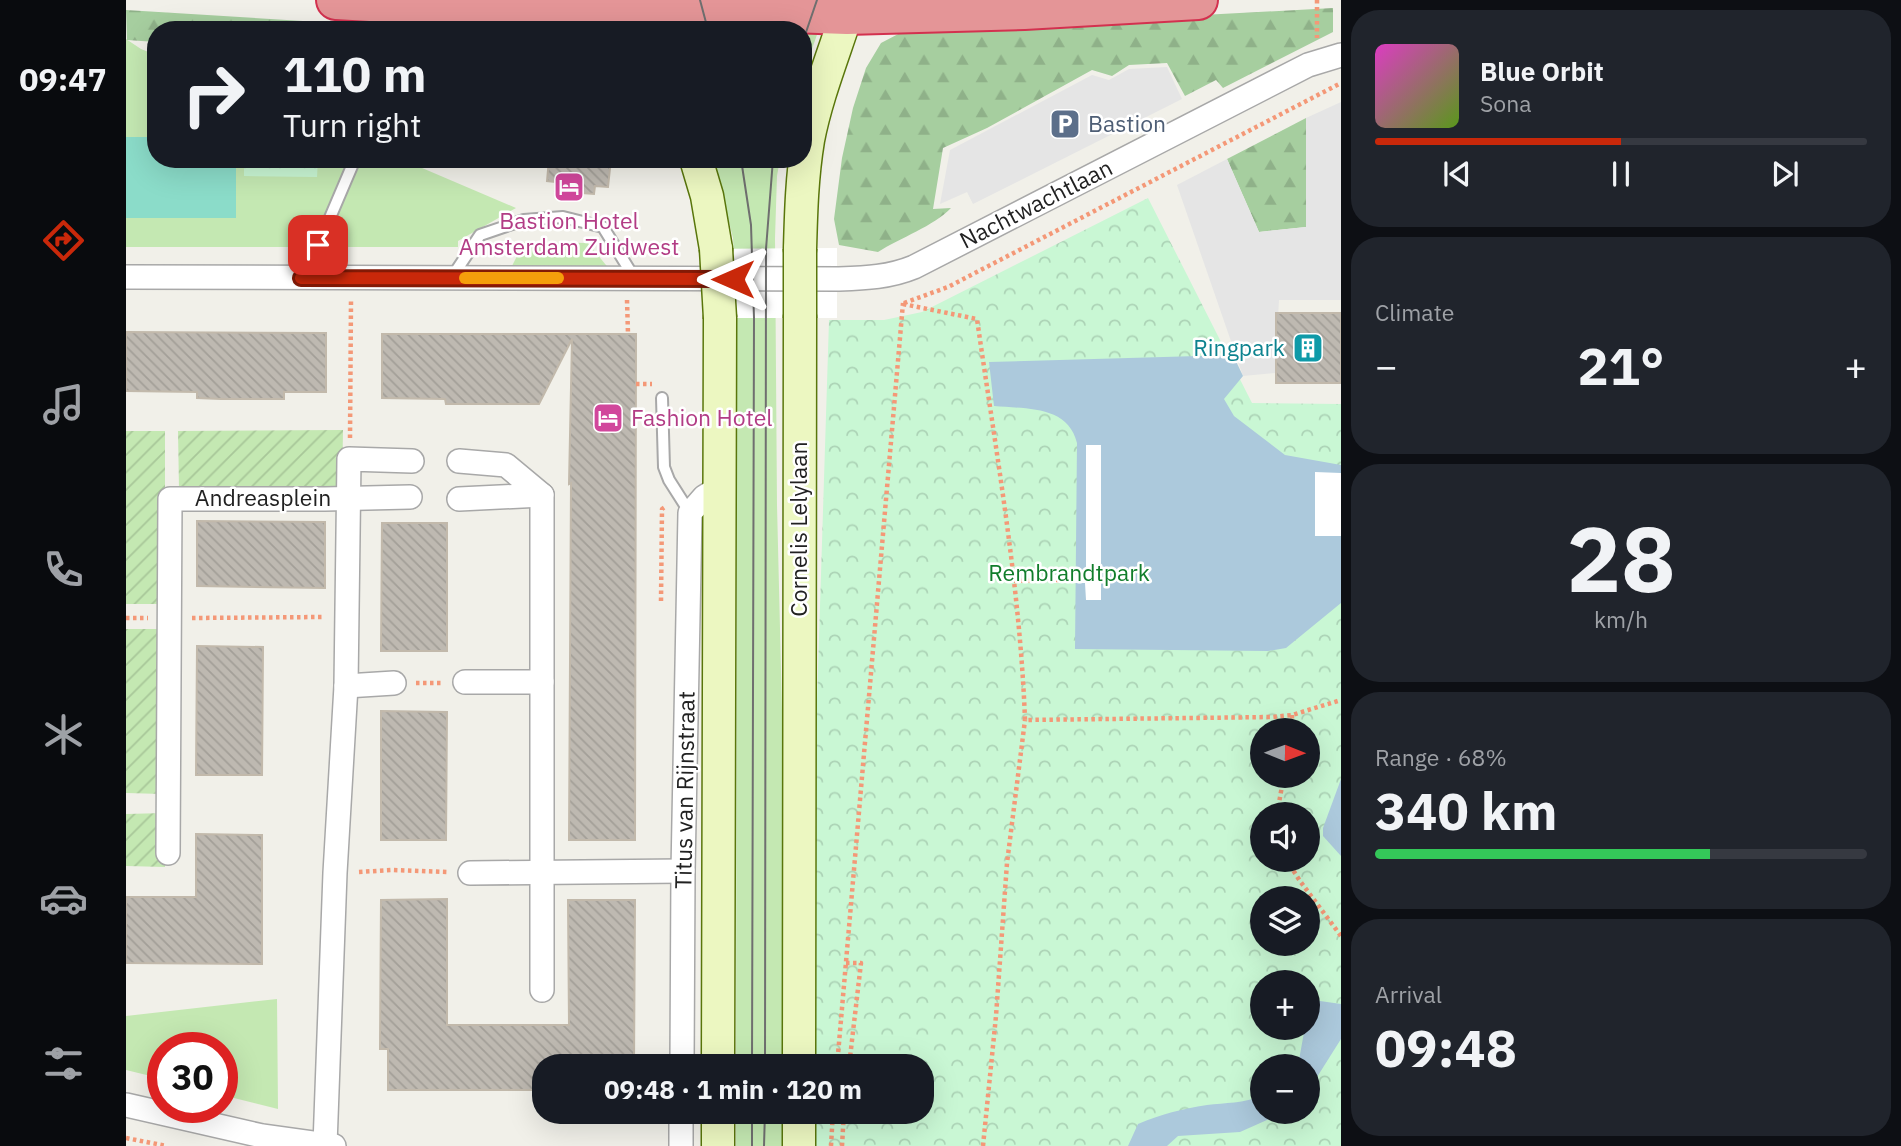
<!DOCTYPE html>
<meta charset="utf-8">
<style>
:root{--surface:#171b24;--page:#20242c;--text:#f1f3f6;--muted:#9ea1a6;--line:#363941;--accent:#c9280a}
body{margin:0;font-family:"IBM Plex Sans",sans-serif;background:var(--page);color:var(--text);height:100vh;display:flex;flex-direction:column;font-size:26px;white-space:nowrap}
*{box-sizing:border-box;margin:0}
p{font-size:23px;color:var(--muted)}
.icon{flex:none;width:38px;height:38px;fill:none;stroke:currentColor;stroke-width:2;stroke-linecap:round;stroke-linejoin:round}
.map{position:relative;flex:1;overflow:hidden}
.sheet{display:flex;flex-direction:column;gap:10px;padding:10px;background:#0d0f14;width:560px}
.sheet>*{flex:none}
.guide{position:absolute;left:21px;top:21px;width:665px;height:147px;border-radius:28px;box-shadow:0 7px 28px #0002;background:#171b24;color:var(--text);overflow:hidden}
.needle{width:46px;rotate:91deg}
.buttons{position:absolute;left:1124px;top:718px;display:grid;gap:14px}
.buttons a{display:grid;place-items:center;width:70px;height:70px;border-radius:50%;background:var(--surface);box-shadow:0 7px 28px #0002;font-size:35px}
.speed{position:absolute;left:21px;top:1032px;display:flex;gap:14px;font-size:35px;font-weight:700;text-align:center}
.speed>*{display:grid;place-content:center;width:91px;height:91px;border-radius:50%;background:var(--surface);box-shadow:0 7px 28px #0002;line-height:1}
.speed .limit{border:10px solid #d22;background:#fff;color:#111}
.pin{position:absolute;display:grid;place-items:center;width:60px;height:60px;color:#fff;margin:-30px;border-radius:14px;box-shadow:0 4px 10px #0006}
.me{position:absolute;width:77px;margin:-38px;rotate:270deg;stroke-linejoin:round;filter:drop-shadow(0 0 5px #0008)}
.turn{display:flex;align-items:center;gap:24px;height:147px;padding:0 21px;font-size:32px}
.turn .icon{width:91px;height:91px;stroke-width:2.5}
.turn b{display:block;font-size:49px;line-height:60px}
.big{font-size:52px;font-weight:700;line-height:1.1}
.sheet .widget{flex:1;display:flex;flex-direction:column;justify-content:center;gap:10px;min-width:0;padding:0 24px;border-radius:28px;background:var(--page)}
.sheet .dial{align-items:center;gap:0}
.dial b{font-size:91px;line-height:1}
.song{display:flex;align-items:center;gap:21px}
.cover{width:84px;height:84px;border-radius:10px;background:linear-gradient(135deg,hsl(310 70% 55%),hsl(90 70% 35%))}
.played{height:7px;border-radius:4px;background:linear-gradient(90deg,var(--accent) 50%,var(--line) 50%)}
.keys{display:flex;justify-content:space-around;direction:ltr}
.heat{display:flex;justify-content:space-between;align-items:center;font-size:38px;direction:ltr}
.charge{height:10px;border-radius:5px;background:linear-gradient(90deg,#34c759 68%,var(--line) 0)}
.trip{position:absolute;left:406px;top:1054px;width:402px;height:70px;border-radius:28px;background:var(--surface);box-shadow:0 7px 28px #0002;font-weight:700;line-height:70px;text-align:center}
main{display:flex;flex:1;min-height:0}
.menu{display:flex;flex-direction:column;width:126px;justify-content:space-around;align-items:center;background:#090b0e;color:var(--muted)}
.menu .icon{width:49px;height:49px}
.menu .current{color:var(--accent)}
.menu b{font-size:32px;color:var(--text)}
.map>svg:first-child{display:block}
.grass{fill:#c4e8b2}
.forest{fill:url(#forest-firs)}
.park{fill:url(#park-crowns);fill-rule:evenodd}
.garden{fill:url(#garden-furrows)}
.pitch{fill:#8bdcc9}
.parking{fill:#e5e5e5}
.water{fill:#acc9dc}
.pier{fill:#fff}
.building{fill:url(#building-back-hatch);stroke:#c2b9ab;stroke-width:2}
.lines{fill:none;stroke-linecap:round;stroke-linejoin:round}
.lane-casing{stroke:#a8a8a8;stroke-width:14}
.street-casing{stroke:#a8a8a8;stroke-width:26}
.secondary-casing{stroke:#59760b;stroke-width:35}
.highway-casing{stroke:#d3314f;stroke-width:42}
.path{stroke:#f49877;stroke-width:4.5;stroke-dasharray:3.5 3.5;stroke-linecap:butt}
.lane{stroke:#fff;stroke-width:10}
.street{stroke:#fff;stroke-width:23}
.secondary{stroke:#ecf7c1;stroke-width:32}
.highway{stroke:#e49597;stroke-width:38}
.tram{stroke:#6f6f6f;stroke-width:2}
.secondary-bridge-casing{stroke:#59760b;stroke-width:35;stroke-linecap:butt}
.secondary-bridge{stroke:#ecf7c1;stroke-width:32}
.route-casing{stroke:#831a06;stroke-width:18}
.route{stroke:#c9280a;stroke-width:12}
.slow{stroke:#f59e0b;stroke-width:12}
.labels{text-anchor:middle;stroke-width:5;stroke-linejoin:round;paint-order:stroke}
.service-label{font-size:23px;fill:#4e5e75;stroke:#fff;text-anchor:start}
.street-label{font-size:23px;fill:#212121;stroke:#fff}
.hotel-label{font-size:23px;fill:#b23c85;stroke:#fff}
.culture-label{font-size:23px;fill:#0d838f;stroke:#fff;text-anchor:end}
.park-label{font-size:23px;fill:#117d2b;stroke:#fff}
</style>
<main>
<nav class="menu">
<b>09:47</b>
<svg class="icon current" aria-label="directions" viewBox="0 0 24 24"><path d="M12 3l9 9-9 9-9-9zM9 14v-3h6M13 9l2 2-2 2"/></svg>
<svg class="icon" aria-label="music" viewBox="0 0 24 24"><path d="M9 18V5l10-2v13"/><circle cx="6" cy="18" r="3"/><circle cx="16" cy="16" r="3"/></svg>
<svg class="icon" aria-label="phone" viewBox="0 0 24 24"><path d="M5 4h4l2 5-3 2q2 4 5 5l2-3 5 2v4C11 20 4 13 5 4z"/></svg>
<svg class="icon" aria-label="climate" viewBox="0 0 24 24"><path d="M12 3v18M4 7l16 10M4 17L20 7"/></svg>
<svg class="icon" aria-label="car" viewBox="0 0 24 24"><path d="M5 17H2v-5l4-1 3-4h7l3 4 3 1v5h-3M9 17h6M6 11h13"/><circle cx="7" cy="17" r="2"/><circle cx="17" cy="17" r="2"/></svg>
<svg class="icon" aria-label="filters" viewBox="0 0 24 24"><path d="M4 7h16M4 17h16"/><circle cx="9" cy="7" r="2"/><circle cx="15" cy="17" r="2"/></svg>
</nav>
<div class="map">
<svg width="1215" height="1146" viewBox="0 0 1215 1146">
<defs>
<pattern id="forest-firs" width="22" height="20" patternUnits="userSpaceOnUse" patternTransform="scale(1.75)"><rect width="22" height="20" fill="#a6ce9f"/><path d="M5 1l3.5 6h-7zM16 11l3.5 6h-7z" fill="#8fb189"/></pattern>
<pattern id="park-crowns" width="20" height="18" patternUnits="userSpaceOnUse" patternTransform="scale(1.75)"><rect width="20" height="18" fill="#c9f7d4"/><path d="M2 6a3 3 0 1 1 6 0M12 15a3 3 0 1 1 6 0" fill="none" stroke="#acd3b6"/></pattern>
<pattern id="garden-furrows" width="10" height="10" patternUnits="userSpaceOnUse" patternTransform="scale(1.75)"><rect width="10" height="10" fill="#c4e8b2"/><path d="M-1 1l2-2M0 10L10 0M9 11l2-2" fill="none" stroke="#a8c799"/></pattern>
<pattern id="building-back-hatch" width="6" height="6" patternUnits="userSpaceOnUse" patternTransform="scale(1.75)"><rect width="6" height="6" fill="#beb9b1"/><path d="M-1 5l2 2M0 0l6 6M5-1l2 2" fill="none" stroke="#a39f98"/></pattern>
</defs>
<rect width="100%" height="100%" fill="#f1f0e9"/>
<g class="grass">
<polygon points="677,31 692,32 677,74"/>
<polygon points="0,39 15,49 30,55 30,159 275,159 390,208 332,241 332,247 0,247"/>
<polygon points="587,159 654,159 651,176 649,238 651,505 658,793 659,1066 610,1066 611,315 607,238"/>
<polygon points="398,242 462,243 493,281 379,280"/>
<polygon points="151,999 152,1109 96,1095 96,1048 37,1048 37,1079 0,1070 0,1016"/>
<rect x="610" y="1111" width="49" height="35"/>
</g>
<g class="forest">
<path d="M1207,8V32L1097,88L1090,80L1059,96L1041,63L1003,65L986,76L966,70L861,128L817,148L807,209L825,208C808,226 774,238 752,252L713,245L708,219L716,158L727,108L740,68L755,43L778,31Z"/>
<polygon points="0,10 275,27 316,30 30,30 30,42 1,40"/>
<polygon points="1180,118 1180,227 1133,232 1101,159"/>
</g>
<g class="park">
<polygon points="118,159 192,159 191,177 118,176"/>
<path d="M1022,198L1126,403L1215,404V1146H685V1111H796V1066H685L689,765L703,320H758L796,312ZM1136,730H1181V775H1136ZM1136,814H1181V859H1136ZM1136,898H1181V943H1136ZM1136,982H1181V1027H1136ZM1136,1066H1181V1111H1136Z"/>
</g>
<g class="garden">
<polygon points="217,430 216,489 53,489 52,431"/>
<rect x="0" y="431" width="39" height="173"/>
<polygon points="0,629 36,629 36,794 0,793"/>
<polygon points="39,813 39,867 0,866 0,814"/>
</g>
<polygon class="pitch" points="0,137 30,137 30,159 110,159 110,218 0,218"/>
<g class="parking">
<polygon points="1041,67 1056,99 847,204 841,192 814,204 824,150 966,75 983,80 1003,69"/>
<polygon points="1215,102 1215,300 1153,300 1149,373 1117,376 1051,185 1101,159 1133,232 1180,227 1180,118"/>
</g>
<g class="water">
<path d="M1107,355L1117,376L1098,399L1108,416L1159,455L1215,465V603L1160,648L1142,651L949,649L951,443C942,405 899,409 868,406L863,362Z"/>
<polygon points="1215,779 1215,856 1197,836 1197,828"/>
<polygon points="1194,1001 1215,1004 1215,1039 1186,1085 1181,1089 1181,1066 1169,1066 1173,1060 1179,1027 1181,1027 1182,1005"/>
<path d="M1136,1096V1111H1156L1152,1115L1114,1132L1052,1136L1041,1146H1002L1012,1124C1035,1114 1056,1109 1081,1105C1099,1103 1118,1103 1136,1096Z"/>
</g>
<g class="pier">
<polygon points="711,248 711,318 594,318 578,281 573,249"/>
<polygon points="960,445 975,445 975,600 960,600 959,583 927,583 927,575 960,574"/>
<polygon points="1189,472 1215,473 1215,536 1189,536"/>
</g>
<g class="building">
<polygon points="423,159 485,159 482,187 469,186 468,194 429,191 430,182 421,181"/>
<rect x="1150" y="313" width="65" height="70"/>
<polygon points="0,332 200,333 200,392 158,392 158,399 95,399 71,398 71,392 0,391"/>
<polygon points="256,334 510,334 509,840 443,840 445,483 443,484 446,339 413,404 320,404 319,399 256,398"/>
<polygon points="71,521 199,522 199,588 71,586"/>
<polygon points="256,523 321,523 321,651 255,651"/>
<polygon points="71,646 137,647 136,775 70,775"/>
<polygon points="255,711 321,712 320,840 255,840"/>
<polygon points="70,834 136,835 136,964 0,963 0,897 70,897"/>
<polygon points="321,899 321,1025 443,1025 442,900 509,900 508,1066 418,1066 418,1090 262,1090 262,1049 254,1049 255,900"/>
</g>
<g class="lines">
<g class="lane-casing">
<g id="lane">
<polyline points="177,275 183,267 229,159"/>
<polyline points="326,277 354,235 398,220 437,217 477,227 509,279"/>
<polyline points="536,398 538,467 543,480 564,513"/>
</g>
</g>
<g class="street-casing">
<g id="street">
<path d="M0,277L713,279C740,278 764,277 788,267L1182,65L1215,55"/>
<polyline points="333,461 380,465 416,495 416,990"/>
<polyline points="333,499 416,495"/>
<polyline points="339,682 416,682"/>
<polyline points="220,686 268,683"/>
<polyline points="42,853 44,499 199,499 284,497"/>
<polyline points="344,873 557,871"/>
<polyline points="556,1066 557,871 564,513 578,497 594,487"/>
<polyline points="0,1105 136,1136 208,1146"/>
<polyline points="199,1145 209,873 220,686 223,459 286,461"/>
<polyline points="555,1146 555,1111"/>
</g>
</g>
<g class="secondary-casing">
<g id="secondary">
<polyline points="570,159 581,196 590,249"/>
<path d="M674,249C675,212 676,176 682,140C691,93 711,46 725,0"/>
<polyline points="592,1066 594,318"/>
<polyline points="673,1066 674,318"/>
<polyline points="673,1111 673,1146"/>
<polyline points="592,1146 592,1111"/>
</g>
</g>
<g class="highway-casing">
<polyline id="highway" points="210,0 365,9 529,8 721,15 898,10 1072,0"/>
</g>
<g class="path">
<polyline points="1191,0 1191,38"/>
<polyline points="501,300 502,334"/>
<polyline points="778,303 822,287 1215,83"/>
<path d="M777,304L851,319C870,452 894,586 899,720L1147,717L1166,715L1215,700"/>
<polyline points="510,384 526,384"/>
<polyline points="224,438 225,300"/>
<polyline points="888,581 970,579"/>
<polyline points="535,601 536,509 539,507"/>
<polyline points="0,618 22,618"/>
<polyline points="66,618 197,617"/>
<polyline points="290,683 316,683"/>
<polyline points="1166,715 1166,730"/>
<polyline points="1151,814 1158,775"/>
<polyline points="1160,859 1174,881 1215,936"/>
<polyline points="233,872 266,870 322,872"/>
<polyline points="720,963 735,963 723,1066"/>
<polyline points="711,1066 777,303"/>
<polyline points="0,1138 41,1146"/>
<polyline points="705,1146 707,1111"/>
<polyline points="716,1146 718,1111"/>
<polyline points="857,1146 870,1016 881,863 899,720"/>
</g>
<use href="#lane" class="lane"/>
<use href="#street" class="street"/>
<use href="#secondary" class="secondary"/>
<use href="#highway" class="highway"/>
<g class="tram">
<polyline points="574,0 582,30"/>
<polyline points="677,41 691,0"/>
<polyline points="615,159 625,225 628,318 626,1066"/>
<polyline points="639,1066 640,249 647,159"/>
<polyline points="626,1146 626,1111"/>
<polyline points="638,1146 639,1111"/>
</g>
<g class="secondary-bridge-casing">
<g id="secondary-bridge">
<polyline points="590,249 594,318"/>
<polyline points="674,318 674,249"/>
</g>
</g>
<use href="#secondary-bridge" class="secondary-bridge"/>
</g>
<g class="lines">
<g class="route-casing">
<polyline id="route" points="192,245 183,267 175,278 607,279"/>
</g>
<use href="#route" class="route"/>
<polyline class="slow" points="339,278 432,278"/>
</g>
<defs>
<g id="parking-square" transform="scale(1.575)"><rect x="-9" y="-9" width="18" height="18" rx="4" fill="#5c6f8a" stroke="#fff"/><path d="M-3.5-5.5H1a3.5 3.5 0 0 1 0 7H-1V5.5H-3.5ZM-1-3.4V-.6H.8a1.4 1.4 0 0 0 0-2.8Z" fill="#fff"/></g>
<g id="hotel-square" transform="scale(1.575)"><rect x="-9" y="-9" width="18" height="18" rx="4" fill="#d1479c" stroke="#fff"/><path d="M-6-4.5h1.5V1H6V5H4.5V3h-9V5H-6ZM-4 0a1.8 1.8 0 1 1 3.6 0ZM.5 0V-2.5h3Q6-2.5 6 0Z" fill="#fff"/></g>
<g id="building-square" transform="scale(1.575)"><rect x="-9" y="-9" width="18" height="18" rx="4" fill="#0f9aa8" stroke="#fff"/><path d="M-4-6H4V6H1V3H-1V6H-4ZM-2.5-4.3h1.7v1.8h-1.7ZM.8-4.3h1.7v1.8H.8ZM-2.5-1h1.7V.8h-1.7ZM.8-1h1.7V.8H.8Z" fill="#fff"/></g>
</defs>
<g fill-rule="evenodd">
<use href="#parking-square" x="939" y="124"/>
<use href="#hotel-square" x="443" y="187"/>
<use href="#building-square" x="1182" y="348"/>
<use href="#hotel-square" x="482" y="418"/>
</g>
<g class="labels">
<g class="service-label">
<text x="962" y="132">Bastion</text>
</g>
<g class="street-label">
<text transform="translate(910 204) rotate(-27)" y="8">Nachtwachtlaan</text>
<text x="137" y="506">Andreasplein</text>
<text transform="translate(673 529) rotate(-90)" y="8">Cornelis Lelylaan</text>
<text transform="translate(559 790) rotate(-89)" y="8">Titus van Rijnstraat</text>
</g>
<g class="hotel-label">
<text x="443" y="229">Bastion Hotel<tspan x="443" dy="26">Amsterdam Zuidwest</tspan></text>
<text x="505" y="426" text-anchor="start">Fashion Hotel</text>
</g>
<g class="culture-label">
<text x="1159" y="356">Ringpark</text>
</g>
<g class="park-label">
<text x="943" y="581">Rembrandtpark</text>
</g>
</g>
</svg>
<div class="buttons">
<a><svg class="needle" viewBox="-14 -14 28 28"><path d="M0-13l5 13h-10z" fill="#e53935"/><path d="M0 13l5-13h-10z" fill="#9ea1a6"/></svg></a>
<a><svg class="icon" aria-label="sound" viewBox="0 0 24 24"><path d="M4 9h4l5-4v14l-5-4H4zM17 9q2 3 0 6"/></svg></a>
<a><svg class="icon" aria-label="layers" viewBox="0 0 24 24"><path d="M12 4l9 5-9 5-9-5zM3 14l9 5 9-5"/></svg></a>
<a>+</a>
<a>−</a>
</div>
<div class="speed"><div class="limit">30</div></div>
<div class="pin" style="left:192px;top:245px;background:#d93025"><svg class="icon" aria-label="arrive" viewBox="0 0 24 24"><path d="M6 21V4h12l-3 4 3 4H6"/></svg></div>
<svg class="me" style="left:607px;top:279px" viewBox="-20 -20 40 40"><path d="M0-17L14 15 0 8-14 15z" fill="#c9280a" stroke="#fff" stroke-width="4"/></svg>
<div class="trip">09:48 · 1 min · 120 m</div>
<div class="guide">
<div class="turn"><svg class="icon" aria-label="right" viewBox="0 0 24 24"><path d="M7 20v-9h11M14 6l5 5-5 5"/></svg><div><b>110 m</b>Turn right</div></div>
</div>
</div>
<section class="sheet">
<div class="widget">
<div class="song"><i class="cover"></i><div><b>Blue Orbit</b><p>Sona</p></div></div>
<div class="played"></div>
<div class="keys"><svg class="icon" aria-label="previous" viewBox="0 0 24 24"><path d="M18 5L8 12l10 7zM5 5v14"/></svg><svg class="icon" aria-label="pause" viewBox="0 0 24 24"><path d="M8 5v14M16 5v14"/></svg><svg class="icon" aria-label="next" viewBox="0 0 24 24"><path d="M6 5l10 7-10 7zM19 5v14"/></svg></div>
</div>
<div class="widget"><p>Climate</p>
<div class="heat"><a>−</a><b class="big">21°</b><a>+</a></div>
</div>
<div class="widget dial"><b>28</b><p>km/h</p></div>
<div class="widget"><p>Range · 68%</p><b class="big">340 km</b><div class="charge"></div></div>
<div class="widget"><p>Arrival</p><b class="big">09:48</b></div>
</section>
</main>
